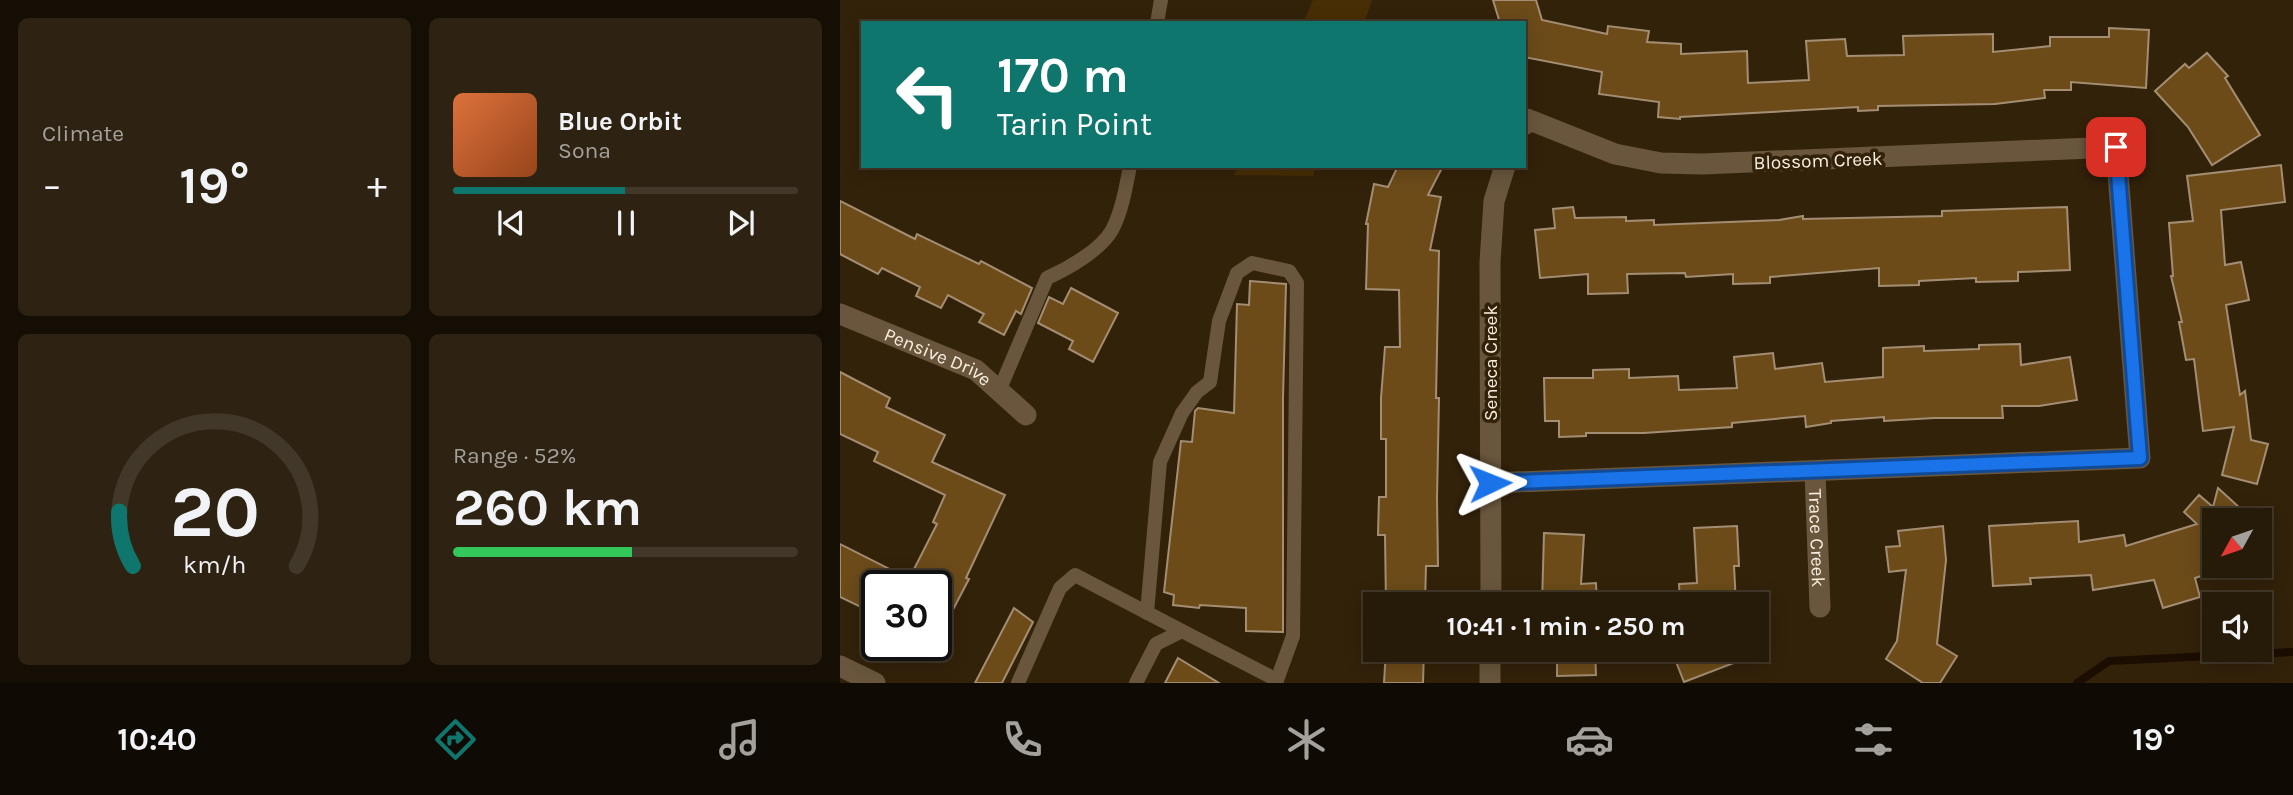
<!DOCTYPE html>
<meta charset="utf-8">
<style>
:root{--surface:#261a08;--page:#2e2312;--text:#f1f3f6;--muted:#a4a19c;--line:#423829;--accent:#0f766e}
body{margin:0;font-family:Karla,sans-serif;background:var(--page);color:var(--text);height:100vh;display:flex;flex-direction:column;font-size:26px;white-space:nowrap}
*{box-sizing:border-box;margin:0}
p{font-size:23px;color:var(--muted)}
.icon{flex:none;width:38px;height:38px;fill:none;stroke:currentColor;stroke-width:2;stroke-linecap:round;stroke-linejoin:round}
.map{position:relative;flex:1;overflow:hidden}
.details{display:flex;flex-direction:column;gap:18px;padding:18px;background:#150e04;width:840px}
.details>*{flex:none}
.top-card{position:absolute;left:21px;top:21px;width:665px;height:147px;border-radius:0px;box-shadow:0 4px 18px #0003,0 0 0 2px var(--line);background:#0f766e;color:#fff;overflow:hidden}
.needle{width:46px;rotate:230deg}
.buttons{position:absolute;left:1362px;top:508px;display:grid;gap:14px}
.buttons a{display:grid;place-items:center;width:70px;height:70px;border-radius:0px;background:var(--surface);box-shadow:0 4px 18px #0003,0 0 0 2px var(--line);font-size:35px}
.speed{position:absolute;left:21px;top:570px;display:flex;gap:14px;font-size:35px;font-weight:700;text-align:center}
.speed>*{display:grid;place-content:center;width:91px;height:91px;border-radius:50%;background:var(--surface);box-shadow:0 4px 18px #0003,0 0 0 2px var(--line);line-height:1}
.speed .limit{border:4px solid #111;border-radius:10px;background:#fff;color:#111}
.pin{position:absolute;display:grid;place-items:center;width:60px;height:60px;color:#fff;margin:-30px;border-radius:14px;box-shadow:0 4px 10px #0006}
.me{position:absolute;width:77px;margin:-38px;rotate:88deg;stroke-linejoin:round;filter:drop-shadow(0 0 5px #0008)}
.turn{display:flex;align-items:center;gap:24px;height:147px;padding:0 21px;font-size:32px}
.turn .icon{width:91px;height:91px;stroke-width:2.5}
.turn b{display:block;font-size:49px;line-height:60px}
.big{font-size:52px;font-weight:700;line-height:1.1}
.details .card{flex:1;display:flex;flex-direction:column;justify-content:center;gap:10px;min-width:0;padding:0 24px;border-radius:10px;background:var(--page)}
.details .dial{align-items:center;gap:0}
.dial svg{height:182px;overflow:visible;fill:none;stroke:var(--line);stroke-width:7;stroke-linecap:round;text-anchor:middle}
.dial text{fill:var(--text);stroke:none}
.song{display:flex;align-items:center;gap:21px}
.cover{width:84px;height:84px;border-radius:10px;background:linear-gradient(135deg,hsl(20 70% 55%),hsl(20 70% 35%))}
.played{height:7px;border-radius:4px;background:linear-gradient(90deg,var(--accent) 50%,var(--line) 50%)}
.keys{display:flex;justify-content:space-around;direction:ltr}
.heat{display:flex;justify-content:space-between;align-items:center;font-size:38px;direction:ltr}
.charge{height:10px;border-radius:5px;background:linear-gradient(90deg,#34c759 52%,var(--line) 0)}
.details .tiles{flex:1;display:grid;gap:18px;grid-template-columns:repeat(2,1fr)}
.trip{position:absolute;left:523px;top:592px;width:406px;height:70px;border-radius:0px;background:var(--surface);box-shadow:0 4px 18px #0003,0 0 0 2px var(--line);font-weight:700;line-height:70px;text-align:center}
.tab-bar{display:flex;height:112px;justify-content:space-around;align-items:center;background:#0f0a03;color:var(--muted)}
.tab-bar .icon{width:49px;height:49px}
.tab-bar .current{color:var(--accent)}
.tab-bar b{font-size:32px;color:var(--text)}
main{display:flex;flex:1;min-height:0}
.map>svg:first-child{display:block}
.green{fill:#482e04}
.lines{fill:none;stroke-linecap:round;stroke-linejoin:round}
.stream{stroke:#1b0d00;stroke-width:8}
.building{fill:#6c4b19;stroke:#a38e74;stroke-width:2}
.service{stroke:#69563d;stroke-width:14}
.minor{stroke:#69563d;stroke-width:21}
.route-casing{stroke:#114b97;stroke-width:18}
.route{stroke:#1a73e8;stroke-width:12}
.labels{text-anchor:middle;stroke-width:7;stroke-linejoin:round;paint-order:stroke}
.street-label{font-size:19px;fill:#f9eedf;stroke:#33220a}
</style>
<main>
<section class="details">
<div class="tiles">
<div class="card"><p>Climate</p>
<div class="heat"><a>−</a><b class="big">19°</b><a>+</a></div>
</div>
<div class="card">
<div class="song"><i class="cover"></i><div><b>Blue Orbit</b><p>Sona</p></div></div>
<div class="played"></div>
<div class="keys"><svg class="icon" aria-label="previous" viewBox="0 0 24 24"><path d="M18 5L8 12l10 7zM5 5v14"/></svg><svg class="icon" aria-label="pause" viewBox="0 0 24 24"><path d="M8 5v14M16 5v14"/></svg><svg class="icon" aria-label="next" viewBox="0 0 24 24"><path d="M6 5l10 7-10 7zM19 5v14"/></svg></div>
</div>
<div class="card dial"><svg viewBox="0 0 100 80">
<path d="M14 69A42 42 0 1 1 86 69"/>
<path d="M14 69A42 42 0 0 1 8 45" stroke="#0f766e"/>
<text x="50" y="56" font-size="32" font-weight="700">20</text>
<text x="50" y="72" font-size="11">km/h</text>
</svg></div>
<div class="card"><p>Range · 52%</p><b class="big">260 km</b><div class="charge"></div></div>
</div>
</section>
<div class="map">
<svg width="1453" height="683" viewBox="0 0 1453 683">
<rect width="100%" height="100%" fill="#33220a"/>
<g class="green">
<polygon points="473,0 532,0 524,23 463,23"/>
<polygon points="398,166 476,166 473,176 394,175"/>
</g>
<g class="lines">
<polyline class="stream" points="1237,683 1269,661 1453,652"/>
</g>
<g class="building">
<polygon points="653,0 696,0 702,20 767,34 768,26 809,31 807,42 841,44 841,54 907,51 908,83 969,80 966,41 1005,39 1007,56 1064,55 1063,36 1153,34 1153,52 1210,46 1210,37 1269,37 1269,28 1309,30 1306,88 1231,82 1231,90 1204,90 1205,98 1155,104 1038,106 1038,110 1018,111 1018,107 840,117 840,119 818,117 819,102 759,94 762,72 684,57 684,23 660,23"/>
<polygon points="1367,53 1388,76 1385,78 1420,135 1372,165 1348,127 1315,91 1345,64 1349,68"/>
<polygon points="1441,165 1445,202 1381,210 1385,265 1401,262 1409,300 1386,305 1400,395 1405,391 1411,440 1428,444 1417,484 1382,475 1394,427 1363,431 1354,359 1346,360 1339,322 1342,322 1331,276 1333,276 1329,223 1353,221 1347,176"/>
<polygon points="558,166 603,166 588,195 601,197 590,250 599,251 596,398 599,398 597,498 598,566 586,566 585,604 546,604 545,535 538,535 539,497 546,497 546,439 541,439 541,398 545,347 560,347 559,290 526,289 528,224 526,224 534,184 548,187"/>
<polygon points="0,201 75,239 77,234 139,264 141,261 192,288 181,314 176,311 164,335 139,322 144,314 108,295 101,308 76,296 80,287 42,268 38,274 0,254"/>
<polygon points="733,207 735,218 786,217 786,221 814,220 814,225 939,220 963,216 963,219 1102,216 1102,211 1227,207 1230,270 1178,272 1178,281 1136,282 1136,278 1079,281 1079,285 1039,286 1039,268 930,277 930,283 893,284 893,274 846,277 845,273 787,274 788,293 748,294 748,274 700,278 695,230 715,228 713,209"/>
<polygon points="410,281 446,284 443,398 443,632 406,631 406,608 360,605 359,608 333,605 334,595 324,592 341,441 352,442 355,411 358,408 394,413 397,304 409,305"/>
<polygon points="231,288 278,313 253,362 229,349 233,341 198,323 209,297 223,304"/>
<polygon points="1180,344 1181,365 1230,357 1237,400 1199,406 1162,406 1163,418 1094,418 1044,421 1044,417 991,421 991,423 966,427 965,416 892,423 892,427 804,433 746,433 746,436 719,437 719,421 705,421 704,378 753,378 753,370 789,369 789,378 838,376 839,390 897,388 894,357 933,353 935,369 982,363 985,382 1043,377 1043,348 1084,346 1084,351 1139,349 1139,345"/>
<polygon points="0,372 50,398 46,407 105,435 92,462 165,495 126,578 129,579 96,642 96,586 37,586 25,609 0,597 0,544 69,579 97,524 93,522 105,495 34,461 38,452 0,434"/>
<polygon points="1378,488 1413,520 1374,520 1374,572 1355,578 1360,597 1323,608 1314,580 1253,590 1251,575 1190,578 1191,584 1153,586 1149,526 1238,521 1239,542 1284,535 1286,546 1357,524 1344,512 1359,495 1373,507"/>
<polygon points="897,526 899,566 894,566 896,604 840,604 839,584 857,583 854,528"/>
<polygon points="1103,526 1106,560 1097,644 1117,656 1100,683 1083,683 1046,659 1057,641 1066,570 1049,572 1046,547 1060,546 1058,531"/>
<polygon points="704,533 744,535 741,584 756,583 757,604 702,604"/>
<polygon points="174,608 193,622 162,683 135,683"/>
<polygon points="546,649 584,649 583,683 544,683"/>
<polygon points="717,649 755,649 756,675 717,676"/>
<polygon points="831,649 925,649 925,651 844,682"/>
<polygon points="338,658 379,683 325,683"/>
</g>
<g class="lines">
<g class="service">
<polyline points="317,23 321,0"/>
<path d="M159,391L207,278C227,269 261,250 272,230C282,211 286,187 290,166"/>
<polyline points="307,613 320,462 342,413 357,392 370,382 379,321 397,273 412,263 449,271 457,283 453,636 437,680"/>
<polyline points="178,683 220,588 235,575 342,631"/>
<polyline points="296,683 316,644 342,631 437,680 436,683"/>
</g>
<g class="minor">
<path id="s1" d="M0,314L136,370L186,415"/>
<path id="s2" d="M975,472L980,607"/>
<polyline points="650,483 1300,458 1276,147 863,164 821,163 775,154 687,119 684,125"/>
<polyline points="651,604 650,262 654,201 665,166"/>
<polyline points="0,666 35,683"/>
<polyline points="650,683 650,649"/>
</g>
</g>
<g class="lines">
<g class="route-casing">
<polyline id="route" points="650,483 1300,458 1276,147"/>
</g>
<use href="#route" class="route"/>
</g>
<g class="labels">
<g class="street-label">
<text transform="translate(978 160) rotate(-2)" y="7">Blossom Creek</text>
<text dy="7" stroke="none"><textPath href="#s1" startOffset="107">Pensive Drive</textPath></text>
<text transform="translate(650 363) rotate(-90)" y="7">Seneca Creek</text>
<text dy="7" stroke="none"><textPath href="#s2" startOffset="66">Trace Creek</textPath></text>
</g>
</g>
</svg>
<div class="buttons">
<a><svg class="needle" viewBox="-14 -14 28 28"><path d="M0-13l5 13h-10z" fill="#e53935"/><path d="M0 13l5-13h-10z" fill="#a4a19c"/></svg></a>
<a><svg class="icon" aria-label="sound" viewBox="0 0 24 24"><path d="M4 9h4l5-4v14l-5-4H4zM17 9q2 3 0 6"/></svg></a>
</div>
<div class="speed"><div class="limit">30</div></div>
<div class="pin" style="left:1276px;top:147px;background:#d93025"><svg class="icon" aria-label="arrive" viewBox="0 0 24 24"><path d="M6 21V4h12l-3 4 3 4H6"/></svg></div>
<svg class="me" style="left:650px;top:483px" viewBox="-20 -20 40 40"><path d="M0-17L14 15 0 8-14 15z" fill="#1a73e8" stroke="#fff" stroke-width="4"/></svg>
<div class="trip">10:41 · 1 min · 250 m</div>
<div class="top-card">
<div class="turn"><svg class="icon" aria-label="left" viewBox="0 0 24 24"><path d="M17 20v-9H6M10 6l-5 5 5 5"/></svg><div><b>170 m</b>Tarin Point</div></div>
</div>
</div>
</main>
<nav class="tab-bar">
<b>10:40</b>
<svg class="icon current" aria-label="directions" viewBox="0 0 24 24"><path d="M12 3l9 9-9 9-9-9zM9 14v-3h6M13 9l2 2-2 2"/></svg>
<svg class="icon" aria-label="music" viewBox="0 0 24 24"><path d="M9 18V5l10-2v13"/><circle cx="6" cy="18" r="3"/><circle cx="16" cy="16" r="3"/></svg>
<svg class="icon" aria-label="phone" viewBox="0 0 24 24"><path d="M5 4h4l2 5-3 2q2 4 5 5l2-3 5 2v4C11 20 4 13 5 4z"/></svg>
<svg class="icon" aria-label="climate" viewBox="0 0 24 24"><path d="M12 3v18M4 7l16 10M4 17L20 7"/></svg>
<svg class="icon" aria-label="car" viewBox="0 0 24 24"><path d="M5 17H2v-5l4-1 3-4h7l3 4 3 1v5h-3M9 17h6M6 11h13"/><circle cx="7" cy="17" r="2"/><circle cx="17" cy="17" r="2"/></svg>
<svg class="icon" aria-label="filters" viewBox="0 0 24 24"><path d="M4 7h16M4 17h16"/><circle cx="9" cy="7" r="2"/><circle cx="15" cy="17" r="2"/></svg>
<b>19°</b>
</nav>
